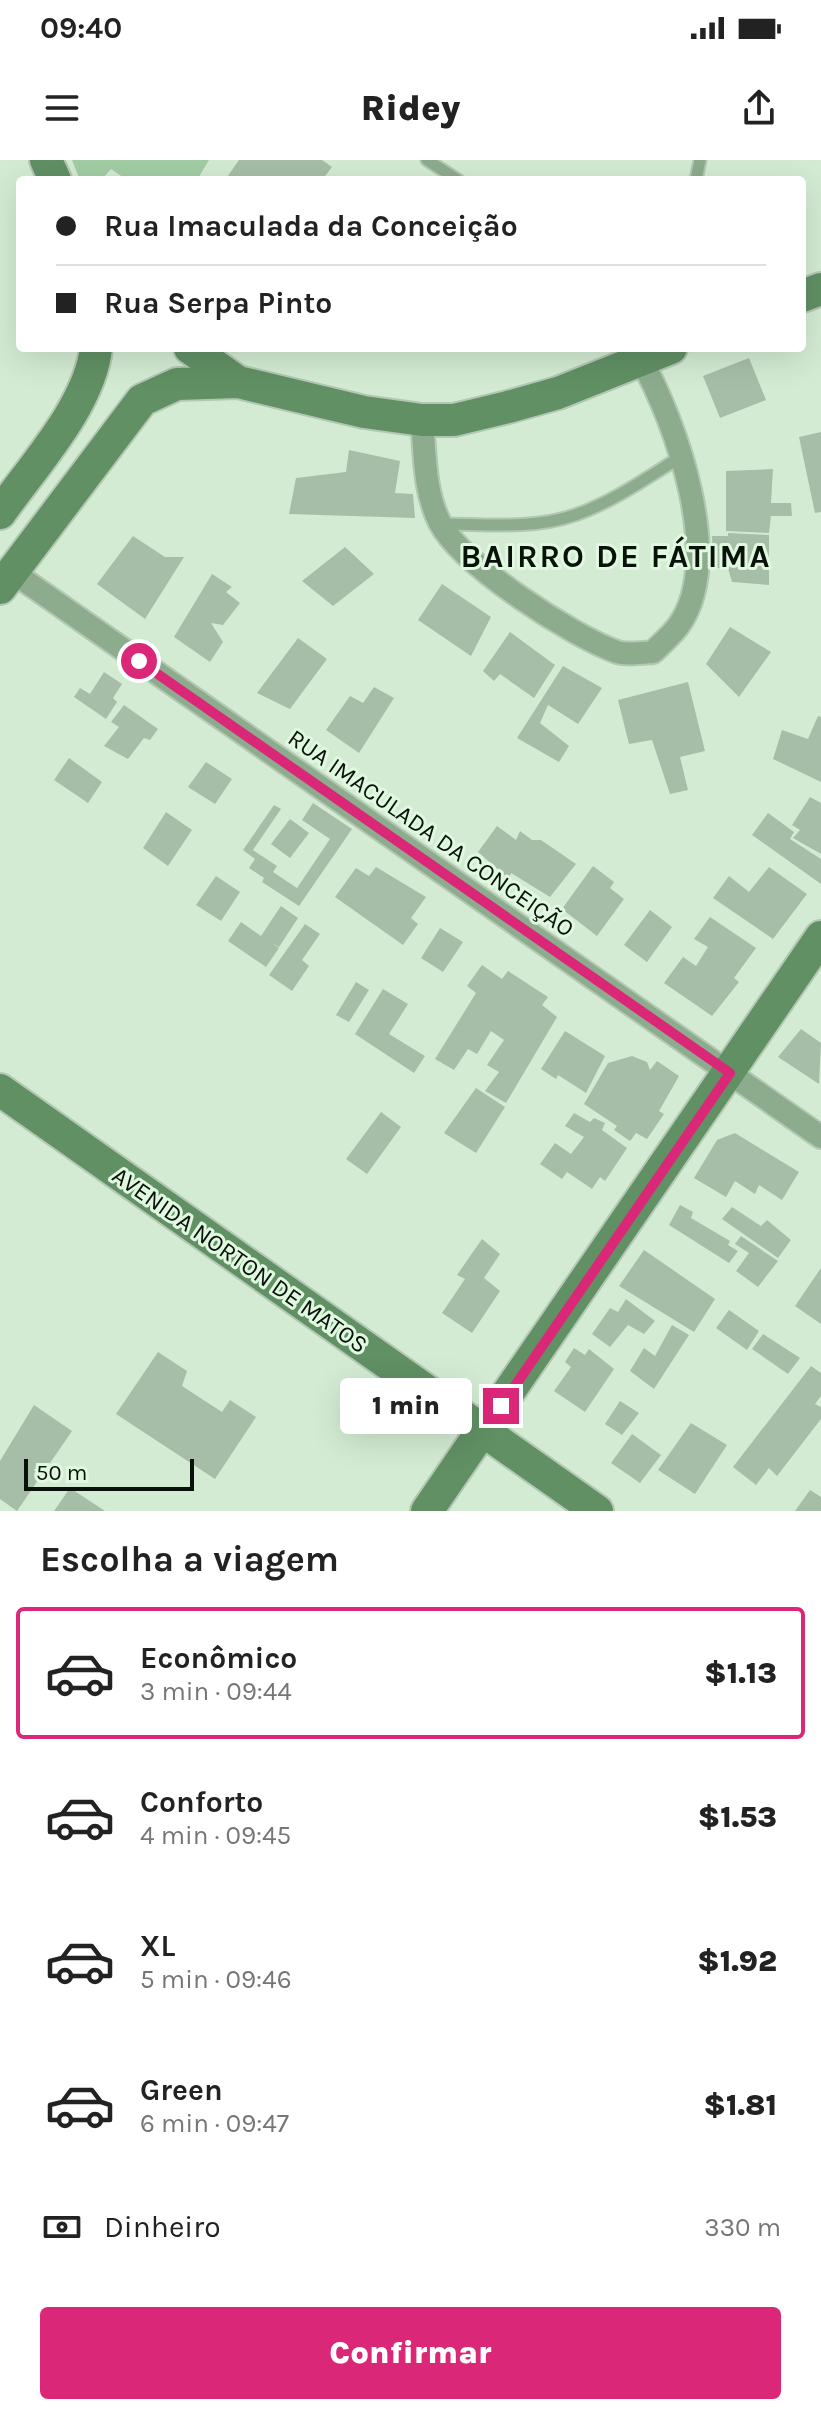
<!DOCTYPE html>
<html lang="pt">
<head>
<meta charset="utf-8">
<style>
	body { margin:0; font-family:Karla,sans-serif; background:#f6f6f6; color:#222; height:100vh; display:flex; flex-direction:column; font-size:30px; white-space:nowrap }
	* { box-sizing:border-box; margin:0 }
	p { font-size:26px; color:#767676 }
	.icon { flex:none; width:44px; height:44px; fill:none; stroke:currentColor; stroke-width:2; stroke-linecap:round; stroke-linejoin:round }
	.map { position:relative; height:1351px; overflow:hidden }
	.panel { display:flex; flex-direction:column; background:#fff; flex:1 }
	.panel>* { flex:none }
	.banner { position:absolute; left:16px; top:16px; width:790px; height:176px; border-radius:8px; box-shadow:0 8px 32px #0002; display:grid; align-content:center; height:176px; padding:0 40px; background:#fff }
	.scale { position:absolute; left:24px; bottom:20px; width:170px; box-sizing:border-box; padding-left:8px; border:4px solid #09120a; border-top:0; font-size:22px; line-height:28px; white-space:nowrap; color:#09120a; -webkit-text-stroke:6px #e0f8e0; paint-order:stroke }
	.end { position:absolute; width:36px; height:36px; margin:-18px; border:10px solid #db2777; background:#fff; box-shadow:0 0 0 4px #fff }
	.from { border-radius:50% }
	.bubble { position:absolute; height:56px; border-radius:8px; background:#fff; box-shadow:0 8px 32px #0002; font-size:26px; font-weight:800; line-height:56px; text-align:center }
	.banner b { display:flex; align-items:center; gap:28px; height:76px; font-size:30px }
	.banner b+b { border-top:2px solid #e0e0e0 }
	.banner i { width:20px; height:20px; background:#222 }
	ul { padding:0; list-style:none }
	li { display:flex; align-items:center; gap:24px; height:132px; margin:0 16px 12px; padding:0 24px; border:4px solid transparent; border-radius:8px }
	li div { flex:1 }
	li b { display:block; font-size:30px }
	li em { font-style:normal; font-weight:800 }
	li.current { border-color:#db2777 }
	li>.icon { width:72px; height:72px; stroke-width:1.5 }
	h2 { padding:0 40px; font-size:36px; line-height:96px }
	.pay { display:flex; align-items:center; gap:20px; height:88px; padding:0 40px; font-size:30px }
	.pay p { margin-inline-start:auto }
	.primary-button { display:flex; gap:16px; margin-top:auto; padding:16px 40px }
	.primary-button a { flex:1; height:92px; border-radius:8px; background:#db2777; color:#fff; font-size:32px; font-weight:800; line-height:92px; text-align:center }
	.status { display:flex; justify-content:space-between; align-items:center; height:56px; padding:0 40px; background:#fff; direction:ltr }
	.status svg { height:22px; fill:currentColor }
	header { display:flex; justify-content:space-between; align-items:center; height:104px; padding:0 40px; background:#fff; font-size:36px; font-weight:800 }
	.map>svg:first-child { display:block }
	.green { fill:#a2cda3 }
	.building { fill:#a6bea7 }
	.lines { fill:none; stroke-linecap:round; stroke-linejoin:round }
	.lane-casing { stroke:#b3c8b3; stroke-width:15 }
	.street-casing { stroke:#b3c8b3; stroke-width:26 }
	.secondary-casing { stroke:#b3c8b3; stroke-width:36 }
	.lane { stroke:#8dac8e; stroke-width:11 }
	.street { stroke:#8dac8e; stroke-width:22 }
	.secondary { stroke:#619064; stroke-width:32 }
	.route { stroke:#db2777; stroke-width:10 }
	.labels { text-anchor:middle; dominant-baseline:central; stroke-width:6; stroke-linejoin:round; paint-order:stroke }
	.street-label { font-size:24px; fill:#09120a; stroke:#e0f8e0 }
	.district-label { font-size:32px; font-weight:bold; letter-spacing:2px; fill:#09120a; stroke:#e0f8e0 }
</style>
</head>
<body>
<div class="status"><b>09:40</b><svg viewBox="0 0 49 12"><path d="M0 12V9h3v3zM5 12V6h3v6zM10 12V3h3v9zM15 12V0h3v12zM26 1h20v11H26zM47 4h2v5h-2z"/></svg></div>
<header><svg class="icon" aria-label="menu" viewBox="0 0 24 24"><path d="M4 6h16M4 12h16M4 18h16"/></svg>Ridey<svg class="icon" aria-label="share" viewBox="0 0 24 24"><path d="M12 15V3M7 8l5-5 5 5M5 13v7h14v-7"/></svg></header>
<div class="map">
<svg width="821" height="1351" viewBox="0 0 821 1351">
	<rect width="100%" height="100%" fill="#d3ebd3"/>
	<path class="green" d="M72,0h137l-12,20h-70l-16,-11 -10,11h-21z"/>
	<path class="building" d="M239,0h83l10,7 -10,13h-97z
		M749,198l17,42 -46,18 -17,-42z
		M821,272v80l-6,1 -16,-76z
		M349,290l51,11 -5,32 18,1 2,24 -126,-4 7,-36 50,-6z
		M773,309l-2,34h20l1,13h-21l-2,17 -43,-2v-60z
		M728,373l41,2v50l-37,-3 -4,-14h-15l-1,-32h16z
		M133,376l32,21h19l-39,62 -48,-35z
		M345,387l29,27 -41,32 -31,-25z
		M212,414l20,13 -6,5 14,11 -17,22 -12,-2 12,19 -13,20 -36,-25z
		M442,424l49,33 -20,39 -53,-36z
		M730,467l41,25 -32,45 -33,-33z
		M510,472l45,33 -21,33 -34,-24 -6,7 -11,-10z
		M298,478l29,21 -37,50 -33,-16z
		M563,506l39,22 -24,36 -30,-19 -8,18 29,23 -10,16 -42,-24z
		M104,512l18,12 -9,14 4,4 -11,17 -32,-22 6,-9 10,6z
		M688,522l17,69 -25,6 8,33 -18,4 -18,-54 -23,4 -11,-44z
		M374,527l20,11 -35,55 -33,-23 24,-34 13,7z
		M124,545l34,24 -8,11 -6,-2 -16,21 -24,-13 15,-19 -8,-5z
		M818,556l3,1v65l-48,-23 9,-29 26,9z
		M69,598l33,24 -14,21 -34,-23z
		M206,602l26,17 -17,25 -27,-17z
		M810,637l11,6v51l-28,-16 7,-8 -8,-5z
		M313,643l39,26 -53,77 -37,-24 2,-4 -15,-10 6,-9 -12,-9 31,-45 7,4 -28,41 24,16 -4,6 24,16 33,-49 -28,-19z
		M166,652l26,18 -24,36 -25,-18z
		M768,653l26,19 -4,7 31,20v25l-69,-49z
		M290,659l19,14 -19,25 -19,-14z
		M497,666l19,14 4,-9 12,9h9l35,24 -26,33 -39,-24 -2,6 -31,-27z
		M593,706l21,16 -4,6 14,11 -27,37 -35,-27z
		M376,707l50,30 -15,21 7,6 -15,21 -68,-48 21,-29 13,8z
		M769,707l38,27 -34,45 -60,-41 16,-22 20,16z
		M216,716l24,16 -19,29 -25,-16z
		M281,746l17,12 -19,29 -7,-4 7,5 -13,19 -38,-26 13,-19 20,14z
		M650,750l22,17 -25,35 -23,-17z
		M710,757l46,31 -22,30 5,4 -27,34 -48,-33 19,-26 13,9 12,-19 -14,-8z
		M305,764l15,10 -18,26 7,6 -17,25 -23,-16z
		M440,768l23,14 -20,30 -22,-14z
		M482,805l20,14 6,-8 40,26 -6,8 15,12 -51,86 -21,-12 14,-19 -12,-7 17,-25 -13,-9 -14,23 -9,-5 -14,21 -19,-11 41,-66 -9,-7z
		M356,822l13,8 -20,32 -13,-7z
		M383,829l25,15 -19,30 36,22 -11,17 -59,-39z
		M801,869l20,14 -2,41 -41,-27z
		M565,871l40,25 -19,37 -28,-18 -2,4 -15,-10z
		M632,896l15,6 3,8 7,-9 22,15 -20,35 5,3 -17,25 -11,-6 -6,8 -16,-11 3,-4 -33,-22 24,-41z
		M476,928l29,19 -29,46 -32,-20z
		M381,952l20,15 -34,47 -21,-15z
		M574,953l16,9 4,-4 11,5 -3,7 25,18 -22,33 -5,-4 -8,12 -25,-17 -5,7 -22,-15 15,-21 16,11 13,-17 -19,-11z
		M735,973l64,39 -17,28 -23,-15 -4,9 -20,-13 -9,16 -32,-19 23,-38z
		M680,1045l13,7 -2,6 39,23 -2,4 10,6 -9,12 -60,-38z
		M732,1047l29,19 6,-6 24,20 -13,18 -56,-39z
		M741,1076l37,25 -20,26 -22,-16 13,-18 -14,-9z
		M482,1079l18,15 -16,24 16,13 -28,42 -30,-20 23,-34 -8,-4z
		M644,1090l71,49 -21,33 -75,-46z
		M821,1108v56l-26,-18z
		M626,1139l29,22 -11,13 -16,-9 -18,22 -18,-13 18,-26 8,4z
		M729,1150l30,21 -12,19 -31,-22z
		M672,1165l17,10 -35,54 -24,-18 14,-23 11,8z
		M763,1174l37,24 -12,16 -36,-25z
		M574,1188l11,7 4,-6 25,20 -29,43 -31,-21 17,-24 -6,-5z
		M158,1192l29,19 -5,15 40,26 8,-12 26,17 -41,62 -99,-65z
		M811,1206l10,7v23l-6,8 6,3v12l-44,57 -8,-8 -13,17 -23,-18z
		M620,1241l19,12 -17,22 -17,-11z
		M34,1245l38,26 -55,80 -17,-12v-38z
		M691,1263l36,22 -32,49 -37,-24z
		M632,1274l29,21 -21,28 -29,-20z
		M70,1328l35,23h-51z
		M810,1330l11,7v14h-26z"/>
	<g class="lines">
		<defs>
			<path id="lane" d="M427,0l31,20
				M696,20l4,-20
				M440,364c44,0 92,6 135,-9 38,-13 73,-38 107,-59"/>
			<path id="street" d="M422,260c3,34 2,72 18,103 22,42 132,113 177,129 10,3 25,1 36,0 8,-8 19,-17 26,-27 46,-65 -3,-203 -38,-265
				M11,411l810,566"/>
			<path id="secondary" d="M46,0l9,20
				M802,136l19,-7
				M190,188l48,34 126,30 58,8h32l54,-13 50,-14 113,-45
				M0,353c33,-47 90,-108 96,-165
				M0,428l142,-188 35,-16 61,-2
				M0,930l597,421
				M427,1351l394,-574"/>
		</defs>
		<use href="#lane" class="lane-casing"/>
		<use href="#street" class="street-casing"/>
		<use href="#secondary" class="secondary-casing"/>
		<use href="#lane" class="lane"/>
		<use href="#street" class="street"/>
		<use href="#secondary" class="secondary"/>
	</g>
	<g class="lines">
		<path class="route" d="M139,501l591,412 -229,333"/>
	</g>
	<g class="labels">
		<g class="street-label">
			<text transform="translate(431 673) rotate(35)">RUA IMACULADA DA CONCEIÇÃO</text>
			<text transform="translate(240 1100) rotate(35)">AVENIDA NORTON DE MATOS</text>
		</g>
		<g class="district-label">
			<text x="616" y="396">BAIRRO DE FÁTIMA</text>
		</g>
	</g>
</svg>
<div class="scale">50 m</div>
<i class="end from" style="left:139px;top:501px"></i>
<i class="end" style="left:501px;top:1246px"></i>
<div class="bubble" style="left:340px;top:1218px;width:132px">1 min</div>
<div class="banner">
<b><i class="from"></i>Rua Imaculada da Conceição</b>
<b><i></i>Rua Serpa Pinto</b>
</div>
</div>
<section class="panel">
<h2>Escolha a viagem</h2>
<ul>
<li class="current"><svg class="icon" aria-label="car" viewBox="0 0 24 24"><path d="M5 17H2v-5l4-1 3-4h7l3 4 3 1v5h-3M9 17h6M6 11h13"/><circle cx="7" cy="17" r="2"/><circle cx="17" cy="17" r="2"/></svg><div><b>Econômico</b><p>3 min · 09:44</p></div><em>$1.13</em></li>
<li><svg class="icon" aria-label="car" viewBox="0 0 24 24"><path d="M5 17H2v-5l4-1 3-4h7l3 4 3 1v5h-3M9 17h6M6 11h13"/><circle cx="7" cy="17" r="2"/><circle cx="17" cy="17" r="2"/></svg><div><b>Conforto</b><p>4 min · 09:45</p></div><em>$1.53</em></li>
<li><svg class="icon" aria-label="car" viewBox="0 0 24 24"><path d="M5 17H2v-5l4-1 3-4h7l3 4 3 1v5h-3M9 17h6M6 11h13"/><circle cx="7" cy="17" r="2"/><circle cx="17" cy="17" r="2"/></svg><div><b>XL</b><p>5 min · 09:46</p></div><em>$1.92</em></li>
<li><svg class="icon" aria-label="car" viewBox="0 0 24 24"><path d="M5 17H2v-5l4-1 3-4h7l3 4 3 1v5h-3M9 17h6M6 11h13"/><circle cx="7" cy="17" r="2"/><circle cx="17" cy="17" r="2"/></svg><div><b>Green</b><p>6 min · 09:47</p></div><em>$1.81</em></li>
</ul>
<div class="pay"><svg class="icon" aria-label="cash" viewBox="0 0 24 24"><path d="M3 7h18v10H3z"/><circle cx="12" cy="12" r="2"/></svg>Dinheiro<p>330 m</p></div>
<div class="primary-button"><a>Confirmar</a></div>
</section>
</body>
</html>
